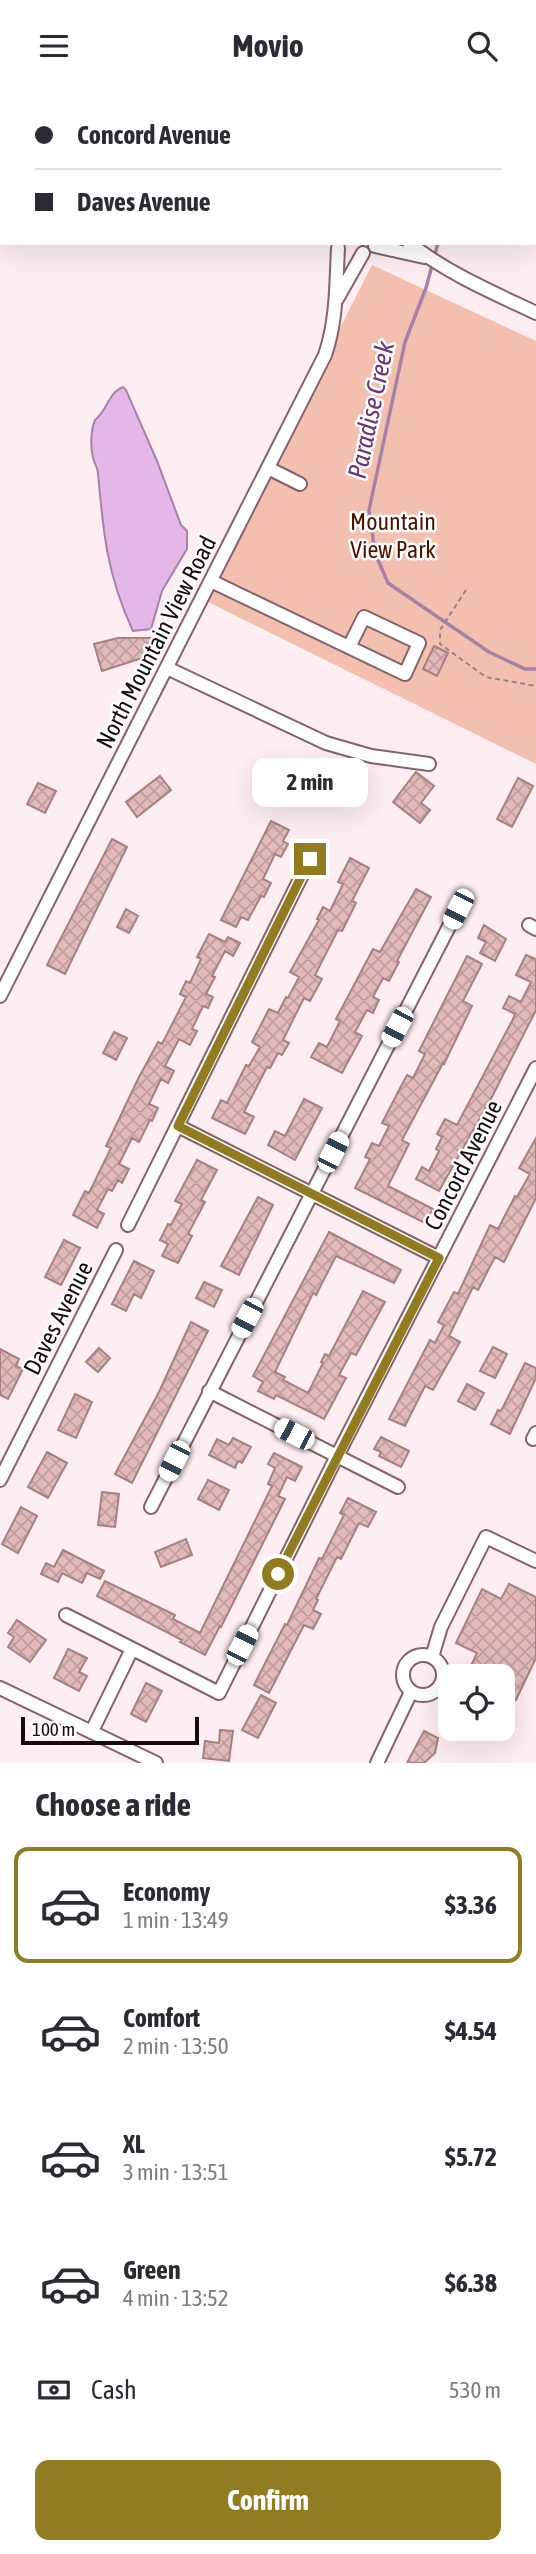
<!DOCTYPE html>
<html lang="en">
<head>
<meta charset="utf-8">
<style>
	body { margin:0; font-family:"Asap Condensed",sans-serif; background:#f2f2f3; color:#2b2b33; height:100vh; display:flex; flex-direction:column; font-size:26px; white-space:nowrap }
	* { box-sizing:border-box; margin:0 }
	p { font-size:23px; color:#7c7c81 }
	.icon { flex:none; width:38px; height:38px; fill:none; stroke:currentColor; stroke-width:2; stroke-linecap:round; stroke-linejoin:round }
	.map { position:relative; height:1672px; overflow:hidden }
	.side { display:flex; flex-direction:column; background:#fff; flex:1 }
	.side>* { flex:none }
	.guide { position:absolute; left:0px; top:0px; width:537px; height:154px; box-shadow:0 7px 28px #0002; display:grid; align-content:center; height:154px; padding:0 35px; background:#fff }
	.tools { position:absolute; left:438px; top:1573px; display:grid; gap:14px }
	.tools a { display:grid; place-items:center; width:77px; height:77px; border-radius:14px; background:#fff; box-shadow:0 7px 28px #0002; font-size:35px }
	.scale { position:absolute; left:21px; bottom:18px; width:178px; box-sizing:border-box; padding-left:7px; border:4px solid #170a0e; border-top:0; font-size:19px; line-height:24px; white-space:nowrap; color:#170a0e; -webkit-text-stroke:5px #fff; paint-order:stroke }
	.end { position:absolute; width:32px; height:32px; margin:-16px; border:9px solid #917c22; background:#fff; box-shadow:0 0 0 4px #fff }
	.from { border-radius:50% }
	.bubble { position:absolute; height:49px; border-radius:14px; background:#fff; box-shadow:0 7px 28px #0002; font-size:23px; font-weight:700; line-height:49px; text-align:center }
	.car { position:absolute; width:21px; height:42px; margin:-21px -10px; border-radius:9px; box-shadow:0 0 5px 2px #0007; background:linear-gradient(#fff 24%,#345 0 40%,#fff 0 76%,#345 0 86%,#fff 0) }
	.guide b { display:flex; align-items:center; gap:24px; height:66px; font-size:26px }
	.guide b+b { border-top:2px solid #e1e1e2 }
	.guide i { width:18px; height:18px; background:#2b2b33 }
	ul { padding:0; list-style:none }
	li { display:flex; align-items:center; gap:21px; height:116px; margin:0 14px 10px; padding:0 21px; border:4px solid transparent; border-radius:14px }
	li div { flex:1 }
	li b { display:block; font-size:26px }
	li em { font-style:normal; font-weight:700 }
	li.on { border-color:#917c22 }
	li>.icon { width:63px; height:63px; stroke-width:1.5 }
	h2 { padding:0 35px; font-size:32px; line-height:84px }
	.pay { display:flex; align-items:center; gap:18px; height:77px; padding:0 35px; font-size:26px }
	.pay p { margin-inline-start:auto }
	.button { display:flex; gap:14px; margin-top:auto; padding:14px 35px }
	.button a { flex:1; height:80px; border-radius:14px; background:#917c22; color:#fff; font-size:28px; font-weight:700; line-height:80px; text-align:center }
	header { display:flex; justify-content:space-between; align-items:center; height:91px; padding:0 35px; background:#fff; font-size:32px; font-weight:700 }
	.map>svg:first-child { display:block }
	.green { fill:#f3c0af }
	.water { fill:#e5b6e8; stroke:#a782a7; stroke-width:2 }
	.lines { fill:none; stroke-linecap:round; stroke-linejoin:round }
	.stream { stroke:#a782a7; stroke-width:3.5 }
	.building { fill:url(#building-cross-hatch); stroke:#a68180; stroke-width:2 }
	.minor-casing { stroke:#85636c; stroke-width:16 }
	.path { stroke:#948589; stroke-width:2; stroke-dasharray:5 3.5; stroke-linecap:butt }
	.minor { stroke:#fff; stroke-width:12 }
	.route { stroke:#917c22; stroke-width:9 }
	.labels { text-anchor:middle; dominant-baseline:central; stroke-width:5; stroke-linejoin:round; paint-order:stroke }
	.park-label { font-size:24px; fill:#4d1300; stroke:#fff }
	.street-label { font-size:24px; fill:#170a0e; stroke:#fff }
	.water-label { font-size:26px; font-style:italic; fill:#6c3471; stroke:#fff }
</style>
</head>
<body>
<header><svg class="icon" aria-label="menu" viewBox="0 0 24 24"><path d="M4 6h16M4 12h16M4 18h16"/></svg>Movio<svg class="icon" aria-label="search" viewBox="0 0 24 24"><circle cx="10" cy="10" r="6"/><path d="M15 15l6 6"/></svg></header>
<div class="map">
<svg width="536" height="1672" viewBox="0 0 536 1672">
	<defs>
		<pattern id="building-cross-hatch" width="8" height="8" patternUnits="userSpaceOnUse" patternTransform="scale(1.75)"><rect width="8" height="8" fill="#e1b9b8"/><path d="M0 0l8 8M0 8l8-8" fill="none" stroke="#c09e9d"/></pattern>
	</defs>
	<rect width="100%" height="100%" fill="#feeef1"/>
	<path class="green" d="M372,174l164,76v423l-334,-165z"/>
	<path class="water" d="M123,296l3,3 31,71 24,64 6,6v18l-25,42 -11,38 -18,2c-26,-55 -30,-100 -35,-158 -1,-7 -4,-10 -5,-16 -3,-10 -2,-28 2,-37 12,-9 14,-28 28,-33z"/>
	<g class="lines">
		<path class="stream" d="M478,2v-2
			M438,152l-12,45 -21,54 -36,168 6,43 13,30 101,69 36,17h11"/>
	</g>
	<path class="building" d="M118,547h34v14l-4,1v6h-9l-37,12 -8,-27z
		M434,555l14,7 -11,23 -14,-7z
		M416,681l18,14 -13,17 9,7 -10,13 -27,-21z
		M160,685l11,14 -34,27 -11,-15z
		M518,687l15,8 -21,41 -15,-8z
		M38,692l18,8 -11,22 -18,-9z
		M271,730l18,9 -6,11 5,3 -7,13 -6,-3 -12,25 8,4 -7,14 -3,-1 -13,24 -7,-3 -5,10 -15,-7z
		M112,748l15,8 -62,127 -18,-9z
		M350,767l19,10 -17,33 4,2 -14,28 -4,-1 -23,45 7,4 -12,22 -6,-3 -21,42 6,3 -7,12 -4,-2 -8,15 -3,-1 -23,45 10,5 -9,17 -33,-16 9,-18 6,3 19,-38 3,1 11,-19 -8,-5 17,-33 9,4 8,-16 2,1 11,-21 -9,-5 29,-52 -2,-1 6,-12 7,4 13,-27 -5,-2z
		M416,798l15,8 -34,64 2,1 -10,19 -6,-3 -10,19 6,3 -6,13 -6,-3 -12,22 7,4 -20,37 -31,-16 8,-14 8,4 13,-26 -4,-2 37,-70 7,3z
		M126,818l12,7 -9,17 -12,-6z
		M484,834l22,14 -11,22 -15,-8 6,-11 -8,-4z
		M209,843l16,8 3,-5 12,6 -7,13 -8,-5 -13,25 3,1 -9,17 7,3 -5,11 -5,-2 -11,23 5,2 -7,14 -11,-6 -14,27 9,5 -6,12 -7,-4 -12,25 9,4 -6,13 -2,-1 -11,22 -7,-4 -13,26 10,5 -7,14 -4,-3 -6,11 -4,-2 -11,21 7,4 -7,14 -24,-13 12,-24 4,2 22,-45 -5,-2 32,-67 20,-37 4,2 24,-47 -6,-3 6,-13 4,2 11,-24 -4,-2z
		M526,864l10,4v51l-43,85 -54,96 -23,-12 6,-12 7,4 10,-20 -3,-2 6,-12 -5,-3 8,-15 12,6 56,-106 2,-5 -12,-6 6,-12 12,6 10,-20 -15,-7z
		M467,865l15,8 -19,37 9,5 -28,58 -1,-1 -41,77 7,4 -21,42 45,23 -8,14 -70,-35 15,-29 -5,-2 7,-14 7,3 10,-20 -7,-3 15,-29 10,-19 6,3 12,-24 -6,-3z
		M114,941l13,6 -11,22 -13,-7z
		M304,1008l18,9 -27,52 -27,-15 7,-14 10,5z
		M536,1047v60l-32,64 -9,-5 -17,33 -5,-3 -24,49 11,6 -27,48 -8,-4 -20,40 -16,-7 41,-79 5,3 9,-18 -6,-3 16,-30 4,2 32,-69 8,4 17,-33 2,1 13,-23 -11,-6z
		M197,1069l20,10 -16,30 4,2 -17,32 4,2 -14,27 -16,-7 6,-12 -8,-4 8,-16 3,1 11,-21 -7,-3z
		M258,1106l15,8 -34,70 -18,-9z
		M329,1141l72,38 -7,13 -58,-27 -20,39 -3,-2 -38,79 10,5 -2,3 25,13 15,-30 -2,-1 4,-8 4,2 34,-65 22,11 -29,53 -5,-2 -12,22 7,3 -22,41 -48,-24 -2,4 -16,-8 5,-9 -10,-6z
		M64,1149l16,8 -19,37 -16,-8z
		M134,1170l20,10 -13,27 -7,-4 -8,17 -14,-7z
		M204,1191l18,8 -8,17 -18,-9z
		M191,1231l17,9 -76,152 -17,-9 44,-82z
		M493,1256l14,7 -12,24 -15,-7z
		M99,1257l11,10 -12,14 -12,-10z
		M0,1258l19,10 -3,7 7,3 -15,30 -8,-4z
		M525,1272l11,5v10l-26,56 -19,-10 7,-14 3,1z
		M467,1293l17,9 -9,17 -17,-9z
		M75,1303l17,8 -16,36 -18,-8z
		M381,1346l28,14 -8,16 -22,-11 2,-4 -7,-3z
		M233,1347l18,9 -9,16 -4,-2 -3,7 -26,-13 8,-16 12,6z
		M47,1361l20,11 -19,35 -20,-11z
		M274,1362l28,14 -7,14 -8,-4 -9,19 7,3 -64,128 -1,-1 -15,29 -25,-13 2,-2 -85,-44 8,-15 70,34 -2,4 27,14 72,-147 -4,-2 7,-16 -7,-4z
		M208,1389l21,10 -10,20 -21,-11z
		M102,1401l17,2 -4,33 -17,-2z
		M348,1407l28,14 -8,15 -9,-4 -18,36 -4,-2 -21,42 2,1 -5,10 8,4 -8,15 -9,-4 -35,68 -15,-8 31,-61 2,1 32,-67 3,1 22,-44 -4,-2z
		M21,1416l16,9 -19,37 -16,-9z
		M186,1448l6,16 -31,12 -6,-15z
		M63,1459l41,21 -4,8 -13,-6 -5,10 -20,-10 -4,9 -17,-8 5,-11 8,4z
		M509,1493l27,13v61l-20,42 -14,-6v-17h-36l11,-24 -21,-10 26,-54 19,10z
		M17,1529l29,20 -16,22 -22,-15 6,-10 -6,-4z
		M68,1558l19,9 -8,14 8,4 -8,15 -25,-13z
		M146,1592l16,8 -16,31 -15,-8z
		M261,1604l15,8 -18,35 -16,-8z
		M220,1639l13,1 -4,30 -26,-3 2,-17 14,2z
		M424,1640l14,7 -3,15 -11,10h-17z"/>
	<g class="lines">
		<defs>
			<path id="minor" d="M40,0l3,2
				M409,152c38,30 83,49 127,70
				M375,155l49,11
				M337,208l26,-46
				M268,377l32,16
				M211,490l194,93 14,-31 -55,-26 -15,30
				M167,577l159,75 45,13 58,8
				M529,834l7,4
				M0,905l325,-641c12,-35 11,-70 13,-107
				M178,1035l261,132
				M128,1134l182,-366
				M209,1300l189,96
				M533,1348l3,-6
				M0,1389l116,-230
				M151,1416l307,-598
				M66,1524l153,78 118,-237 199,-388
				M403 1584a20 20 0 1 1 40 0a20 20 0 1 1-40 0Z
				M432,1566l9,-30 45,-90 50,24
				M0,1597l156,75
				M92,1640l40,-82
				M377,1672l34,-71"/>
		</defs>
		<use href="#minor" class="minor-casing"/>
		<path class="path" d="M466,499l-26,40v14l46,33 50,9"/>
		<use href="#minor" class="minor"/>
	</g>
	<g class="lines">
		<path class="route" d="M278,1483l161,-316 -261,-132 132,-267"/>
	</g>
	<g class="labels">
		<g class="park-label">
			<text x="393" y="430">Mountain<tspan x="393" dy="28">View Park</tspan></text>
		</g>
		<g class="street-label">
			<text transform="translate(156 551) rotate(-63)">North Mountain View Road</text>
			<text transform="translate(463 1074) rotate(-63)">Concord Avenue</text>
			<text transform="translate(58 1227) rotate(-63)">Daves Avenue</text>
		</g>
		<g class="water-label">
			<text transform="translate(371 319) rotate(-78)">Paradise Creek</text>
		</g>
	</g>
</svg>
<div class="tools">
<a><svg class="icon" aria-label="locate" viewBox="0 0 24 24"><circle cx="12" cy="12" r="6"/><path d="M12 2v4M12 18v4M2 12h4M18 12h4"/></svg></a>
</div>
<div class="scale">100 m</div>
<i class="end from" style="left:278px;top:1483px"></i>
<i class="end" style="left:310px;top:768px"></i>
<div class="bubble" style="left:252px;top:667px;width:116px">2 min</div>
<i class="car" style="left:458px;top:818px;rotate:207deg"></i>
<i class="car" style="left:397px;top:936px;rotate:208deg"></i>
<i class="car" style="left:333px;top:1061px;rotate:27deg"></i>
<i class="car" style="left:247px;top:1227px;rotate:208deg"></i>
<i class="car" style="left:294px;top:1343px;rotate:297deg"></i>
<i class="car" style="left:174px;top:1370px;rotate:207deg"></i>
<i class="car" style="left:242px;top:1554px;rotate:27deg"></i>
<div class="guide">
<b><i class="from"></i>Concord Avenue</b>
<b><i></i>Daves Avenue</b>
</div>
</div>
<section class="side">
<h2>Choose a ride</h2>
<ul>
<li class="on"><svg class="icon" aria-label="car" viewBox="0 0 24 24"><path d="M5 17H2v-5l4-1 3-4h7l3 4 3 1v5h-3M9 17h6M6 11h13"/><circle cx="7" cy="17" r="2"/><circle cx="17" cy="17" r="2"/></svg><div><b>Economy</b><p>1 min · 13:49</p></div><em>$3.36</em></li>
<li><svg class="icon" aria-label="car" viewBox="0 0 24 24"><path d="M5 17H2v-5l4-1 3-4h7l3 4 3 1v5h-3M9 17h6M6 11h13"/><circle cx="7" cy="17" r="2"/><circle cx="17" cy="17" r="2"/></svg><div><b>Comfort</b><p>2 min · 13:50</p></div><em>$4.54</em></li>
<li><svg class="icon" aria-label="car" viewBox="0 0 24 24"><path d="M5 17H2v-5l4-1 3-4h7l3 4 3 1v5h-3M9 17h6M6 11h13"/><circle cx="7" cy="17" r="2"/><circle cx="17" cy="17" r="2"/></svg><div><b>XL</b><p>3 min · 13:51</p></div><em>$5.72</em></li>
<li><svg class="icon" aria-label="car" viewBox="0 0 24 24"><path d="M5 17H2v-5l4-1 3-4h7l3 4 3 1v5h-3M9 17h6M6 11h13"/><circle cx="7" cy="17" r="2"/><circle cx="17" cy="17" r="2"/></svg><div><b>Green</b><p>4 min · 13:52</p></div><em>$6.38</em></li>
</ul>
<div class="pay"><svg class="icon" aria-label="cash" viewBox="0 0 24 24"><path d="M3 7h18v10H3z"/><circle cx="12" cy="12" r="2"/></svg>Cash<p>530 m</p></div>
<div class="button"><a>Confirm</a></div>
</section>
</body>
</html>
